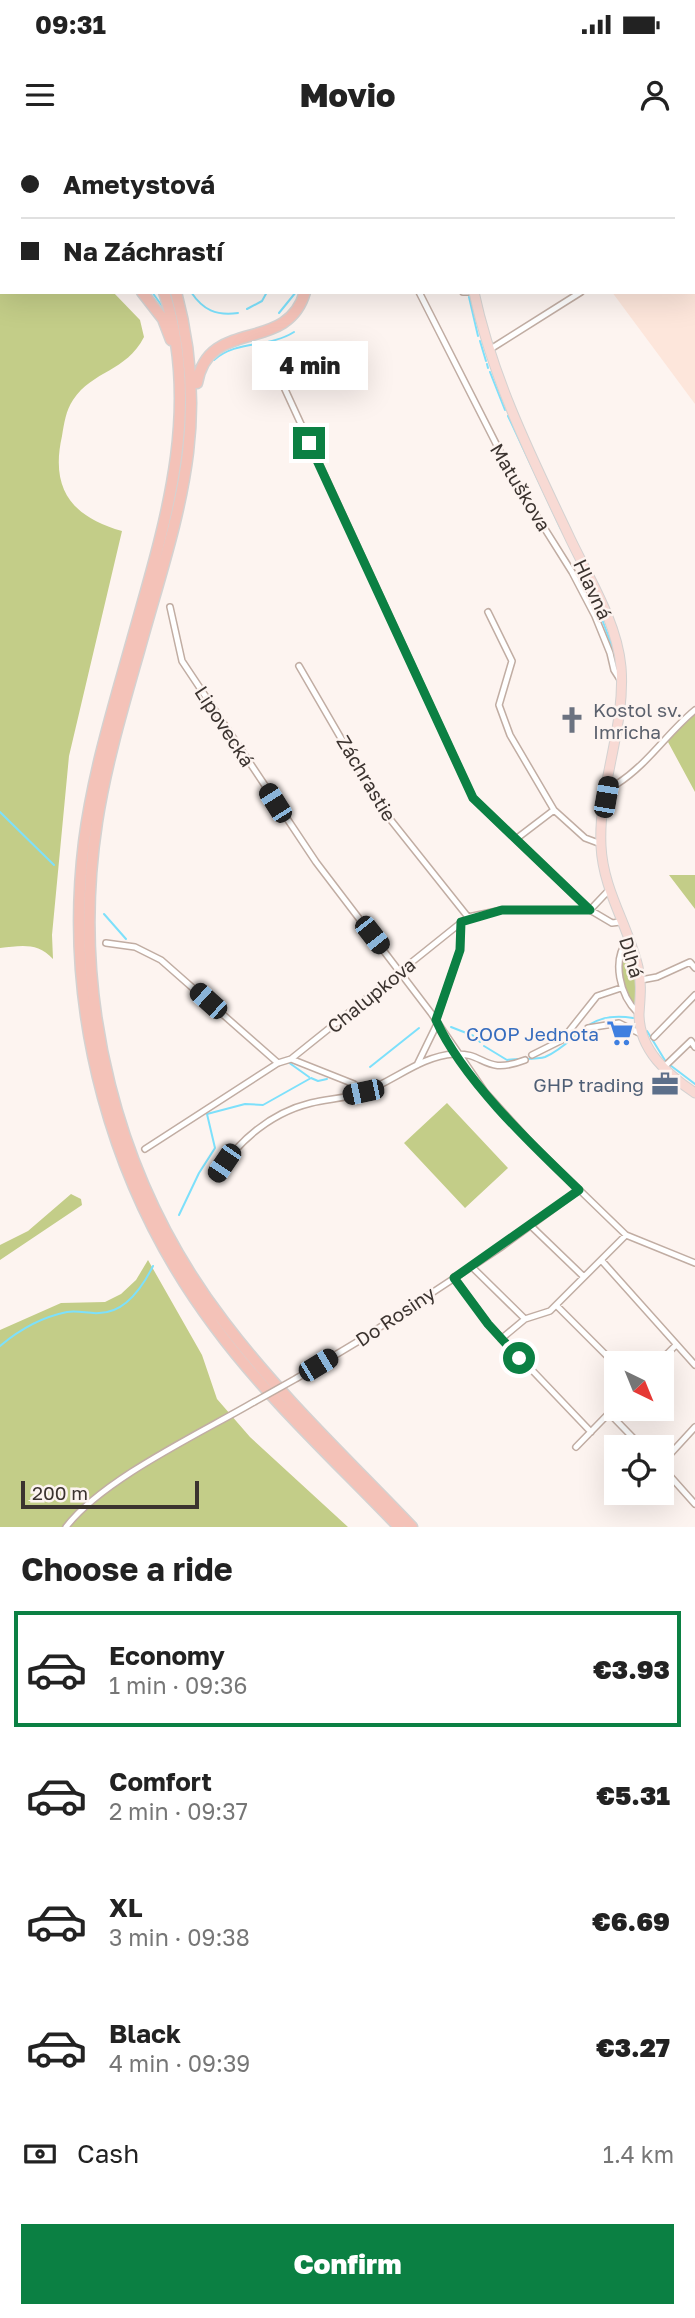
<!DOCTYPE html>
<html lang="en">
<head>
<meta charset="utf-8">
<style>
	body { margin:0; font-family:"Golos Text",sans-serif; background:#f2f2f2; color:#222; height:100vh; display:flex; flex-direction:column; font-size:26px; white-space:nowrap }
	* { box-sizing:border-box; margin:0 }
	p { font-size:23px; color:#767676 }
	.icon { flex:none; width:38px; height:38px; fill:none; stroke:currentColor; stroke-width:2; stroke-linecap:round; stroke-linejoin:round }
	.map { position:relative; height:1387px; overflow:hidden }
	.drawer { display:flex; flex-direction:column; background:#fff; flex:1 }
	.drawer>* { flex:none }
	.hud { position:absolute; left:0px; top:0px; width:696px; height:154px; box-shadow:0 7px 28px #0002; display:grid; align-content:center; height:154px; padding:0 21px; background:#fff }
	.needle { width:46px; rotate:137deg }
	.buttons { position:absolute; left:604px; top:1211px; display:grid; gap:14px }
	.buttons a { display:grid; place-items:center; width:70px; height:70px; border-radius:0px; background:#fff; box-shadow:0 7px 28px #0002; font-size:35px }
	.scale { position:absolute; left:21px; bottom:18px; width:178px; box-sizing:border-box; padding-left:7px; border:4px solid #3b332f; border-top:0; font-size:19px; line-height:24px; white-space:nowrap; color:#3b332f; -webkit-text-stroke:5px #fdf4f0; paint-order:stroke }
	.end { position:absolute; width:32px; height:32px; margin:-16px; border:9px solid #0b8043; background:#fff; box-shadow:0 0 0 4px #fff }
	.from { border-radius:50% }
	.bubble { position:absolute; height:49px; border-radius:0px; background:#fff; box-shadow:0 7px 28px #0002; font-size:23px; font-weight:800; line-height:49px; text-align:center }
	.car { position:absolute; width:21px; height:42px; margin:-21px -10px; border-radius:9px; box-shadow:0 0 5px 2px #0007; background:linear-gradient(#222 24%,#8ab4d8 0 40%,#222 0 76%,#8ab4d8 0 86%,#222 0) }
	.hud b { display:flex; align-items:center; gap:24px; height:66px; font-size:26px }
	.hud b+b { border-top:2px solid #e0e0e0 }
	.hud i { width:18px; height:18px; background:#222 }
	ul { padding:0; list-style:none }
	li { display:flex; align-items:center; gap:21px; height:116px; margin:0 14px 10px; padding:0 7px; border:4px solid transparent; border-radius:0px }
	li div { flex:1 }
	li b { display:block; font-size:26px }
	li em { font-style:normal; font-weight:800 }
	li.on { border-color:#0b8043 }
	li>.icon { width:63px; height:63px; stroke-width:1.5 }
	h2 { padding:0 21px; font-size:32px; line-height:84px }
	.pay { display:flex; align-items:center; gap:18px; height:77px; padding:0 21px; font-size:26px }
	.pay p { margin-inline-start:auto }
	.action { display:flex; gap:14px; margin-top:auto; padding:14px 21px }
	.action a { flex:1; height:80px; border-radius:0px; background:#0b8043; color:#fff; font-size:28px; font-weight:800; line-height:80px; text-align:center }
	.status { display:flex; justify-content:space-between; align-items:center; height:49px; padding:0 35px; background:#fff; direction:ltr }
	.status svg { height:19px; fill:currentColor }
	header { display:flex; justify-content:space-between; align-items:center; height:91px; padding:0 21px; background:#fff; font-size:32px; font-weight:800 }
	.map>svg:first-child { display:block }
	.built { fill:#fde6db }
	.green { fill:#c3cd88 }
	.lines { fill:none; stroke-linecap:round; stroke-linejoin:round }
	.stream { stroke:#7de0fb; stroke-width:2 }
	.street-casing { stroke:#c1ada3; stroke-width:8 }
	.primary-casing { stroke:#d4d2d1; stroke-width:11 }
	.highway-casing { stroke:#d4d2d1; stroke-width:13 }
	.street { stroke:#fff; stroke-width:5 }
	.primary { stroke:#f8dad4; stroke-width:9 }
	.highway { stroke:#f4c2b8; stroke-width:10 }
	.street-bridge-casing { stroke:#c1ada3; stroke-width:8; stroke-linecap:butt }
	.street-bridge { stroke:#fff; stroke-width:5 }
	.route { stroke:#0b8043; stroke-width:9 }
	.labels { text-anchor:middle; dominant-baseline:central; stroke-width:5; stroke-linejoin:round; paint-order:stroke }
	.street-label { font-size:19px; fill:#3b332f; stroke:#fdf4f0 }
	.worship-label { font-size:19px; fill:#5b616d; stroke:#fdf4f0; text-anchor:start }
	.shop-label { font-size:19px; fill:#366cbe; stroke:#fdf4f0; text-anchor:end }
	.service-label { font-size:19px; fill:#4e5e75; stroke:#fdf4f0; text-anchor:end }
</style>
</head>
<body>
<div class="status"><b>09:31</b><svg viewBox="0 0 49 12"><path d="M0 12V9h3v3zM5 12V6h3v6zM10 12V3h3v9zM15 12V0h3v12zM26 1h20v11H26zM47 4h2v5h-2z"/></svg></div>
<header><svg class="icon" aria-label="menu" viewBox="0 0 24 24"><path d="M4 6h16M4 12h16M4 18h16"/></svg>Movio<svg class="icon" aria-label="person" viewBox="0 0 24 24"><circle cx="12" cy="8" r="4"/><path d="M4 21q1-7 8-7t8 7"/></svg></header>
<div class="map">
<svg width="695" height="1387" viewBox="0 0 695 1387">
	<rect width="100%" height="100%" fill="#fdf4f0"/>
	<path class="built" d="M695,71v193l-83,-112h83z"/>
	<path class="green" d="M0,110l2,42h111l27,28 4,17c-18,35 -51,33 -71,63 -7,10 -9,24 -11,36 -12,53 10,81 60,95l-53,225 -17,179 1,24c-16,-17 -32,-13 -53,-11z
		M695,573v79l-27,-50 5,-10z
		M669,735h26v34z
		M626,808l9,32v27c-12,-17 -19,-38 -9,-59z
		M447,963l61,65 -43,40 -61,-65z
		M71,1054l10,5 1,6 -82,55v-15l28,-14z
		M148,1120l54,95 15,44 33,38 98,90h-348v-197l61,-27 44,-1 16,-8 15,-14z"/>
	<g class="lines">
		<path class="stream" d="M36,0l1,2
			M0,19l2,1
			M0,84h2
			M152,152l10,14
			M191,152c12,18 25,24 47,21
			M469,157l9,39
			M247,169l15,-8 5,-9
			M279,173l17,-21
			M480,201l6,20
			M214,220c22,-20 55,-12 80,-28
			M487,224l1,4
			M490,232l15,38
			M508,276l53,113
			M590,447l25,67
			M0,672l54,53
			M104,774l22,25
			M451,887l23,9 6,6
			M647,891l19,31 29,22
			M484,906l23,14c11,-2 30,0 38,-3 34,-15 39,-47 88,-39
			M288,922l21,15
			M370,927l49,-39
			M179,1075l20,-42 16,-25 -8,-34 38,-10 18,1 48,-27 7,3 9,-2
			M0,1206c19,-16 42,-29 67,-34 11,-2 22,2 32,1 26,0 44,-27 54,-47"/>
		<defs>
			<path id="street" d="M401,0l3,2
				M682,0v2
				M419,152l97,191 56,89 23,44 15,37 4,17 7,11
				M463,152h5
				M489,210l92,-58
				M283,245l190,413 117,112 22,13 8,-1
				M170,467l12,54 134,201 115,151 54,79 46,51 95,92 69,28
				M488,472l24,49 -13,44 11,30 44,75 31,28 16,6
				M299,526l83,143 86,108
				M608,643l9,1c32,-21 50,-51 78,-74
				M516,699l38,-29
				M590,770l19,-20
				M628,800c-17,20 -8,56 10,73
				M106,803l29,4 26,13 117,103
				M641,840l16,-3 33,-15 5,6
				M436,880l24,-70 1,-28
				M588,888l31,-5 22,11
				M654,897l41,-42
				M532,915l30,-15 35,-44 24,-8
				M291,919l63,25 9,8
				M417,925l20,-41
				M663,928l28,-27 4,6
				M145,1009l133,-86 13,-4 177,-142 34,-7h88
				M215,1036c23,-34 55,-63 96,-73 17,-4 37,-5 53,-11 30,-11 57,-36 90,-38 32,-2 29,22 71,6
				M531,1086l53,51
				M602,1121l93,104
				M471,1126l54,53
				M454,1137l34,47 103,108
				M556,1165l60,60
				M501,1199l24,-20 25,-8 76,-76
				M658,1223l18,-18
				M297,1238l65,-39 138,-91 79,-58
				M609,1273l33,34
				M576,1307l40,-41
				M662,1323l33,-36
				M662,1327l33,37
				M66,1387c37,-48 133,-93 188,-125"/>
			<path id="primary" d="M445,0v2
				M474,152c18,85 57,164 94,242 19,41 49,87 53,133 5,60 -23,119 -20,179 2,44 27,79 37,121 4,16 2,31 1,47 0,36 29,61 56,79"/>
			<path id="highway" d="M75,0l1,2
				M100,0l1,2
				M187,2l1,-2
				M0,48h2
				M0,62h2
				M0,76h2
				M0,95h2
				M142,152l21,27 8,21
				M164,152c38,117 1,232 -31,345 -19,68 -40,135 -49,205 -21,171 28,348 131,485 54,73 122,135 184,200
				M176,152c37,137 -1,229 -37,359 -16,56 -33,113 -42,171 -27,176 19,359 127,500 56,74 124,138 188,205
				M197,243c12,-67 90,-28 108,-91"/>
		</defs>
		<use href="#street" class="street-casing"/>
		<use href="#primary" class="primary-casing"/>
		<use href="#highway" class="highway-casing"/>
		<use href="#street" class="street"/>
		<use href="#primary" class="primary"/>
		<use href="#highway" class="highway"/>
		<defs>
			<path id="street-bridge" d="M254,1262l43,-24"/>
		</defs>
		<use href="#street-bridge" class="street-bridge-casing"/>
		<use href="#street-bridge" class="street-bridge"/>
	</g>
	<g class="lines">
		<path class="route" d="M309,303l164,355 117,112h-88l-41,12 -1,28 -24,70c26,59 97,126 143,170l-125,88 34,46 31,34"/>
	</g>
	<defs>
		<symbol id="church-bare" viewBox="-9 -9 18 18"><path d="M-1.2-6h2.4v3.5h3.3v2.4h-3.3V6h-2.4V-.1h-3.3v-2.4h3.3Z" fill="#6b7280" stroke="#fdf4f0" stroke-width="2.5" paint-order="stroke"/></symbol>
		<symbol id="supermarket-bare" viewBox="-9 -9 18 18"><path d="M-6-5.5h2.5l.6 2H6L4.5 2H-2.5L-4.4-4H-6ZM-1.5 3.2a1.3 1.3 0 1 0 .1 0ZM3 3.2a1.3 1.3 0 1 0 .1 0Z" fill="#3f7fe0" stroke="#fdf4f0" stroke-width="2.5" paint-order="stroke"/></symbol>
		<symbol id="office-bare" viewBox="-9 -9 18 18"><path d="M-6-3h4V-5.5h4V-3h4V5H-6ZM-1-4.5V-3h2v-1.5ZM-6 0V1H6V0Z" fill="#5c6f8a" stroke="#fdf4f0" stroke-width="2.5" paint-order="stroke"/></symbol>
	</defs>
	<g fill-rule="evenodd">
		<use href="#church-bare" x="553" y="561" width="38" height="38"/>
		<use href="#supermarket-bare" x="601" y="874" width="38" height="38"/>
		<use href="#office-bare" x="646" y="925" width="38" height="38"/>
	</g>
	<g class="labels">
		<g class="street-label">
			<text transform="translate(521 347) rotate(59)">Matuškova</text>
			<text transform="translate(593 449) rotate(65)">Hlavná</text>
			<text transform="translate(225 586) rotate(57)">Lipovecká</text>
			<text transform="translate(367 638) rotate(59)">Záchrastie</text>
			<text transform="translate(632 817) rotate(73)">Dlhá</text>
			<text transform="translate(371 855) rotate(-39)">Chalupkova</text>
			<text transform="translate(395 1176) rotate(-34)">Do Rosiny</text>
		</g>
		<g class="worship-label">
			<text x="593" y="569">Kostol sv.<tspan x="593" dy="22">Imricha</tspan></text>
		</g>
		<g class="shop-label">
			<text x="599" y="893">COOP Jednota</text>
		</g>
		<g class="service-label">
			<text x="644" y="944">GHP trading</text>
		</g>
	</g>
</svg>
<div class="buttons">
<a><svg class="needle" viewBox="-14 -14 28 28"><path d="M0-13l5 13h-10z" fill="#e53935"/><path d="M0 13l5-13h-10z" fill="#767676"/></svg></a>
<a><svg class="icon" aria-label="locate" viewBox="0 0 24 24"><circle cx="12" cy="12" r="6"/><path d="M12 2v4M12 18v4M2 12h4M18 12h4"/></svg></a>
</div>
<div class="scale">200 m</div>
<i class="end from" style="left:519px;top:1218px"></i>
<i class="end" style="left:309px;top:303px"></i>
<div class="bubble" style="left:252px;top:201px;width:116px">4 min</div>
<i class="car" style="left:606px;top:657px;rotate:10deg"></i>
<i class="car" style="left:275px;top:663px;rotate:328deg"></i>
<i class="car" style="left:372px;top:795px;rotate:142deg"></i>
<i class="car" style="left:208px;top:861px;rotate:312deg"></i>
<i class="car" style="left:363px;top:952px;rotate:258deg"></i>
<i class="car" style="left:224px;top:1023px;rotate:214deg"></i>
<i class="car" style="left:318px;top:1225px;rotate:59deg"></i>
<div class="hud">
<b><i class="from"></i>Ametystová</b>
<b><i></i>Na Záchrastí</b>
</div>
</div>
<section class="drawer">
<h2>Choose a ride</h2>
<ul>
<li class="on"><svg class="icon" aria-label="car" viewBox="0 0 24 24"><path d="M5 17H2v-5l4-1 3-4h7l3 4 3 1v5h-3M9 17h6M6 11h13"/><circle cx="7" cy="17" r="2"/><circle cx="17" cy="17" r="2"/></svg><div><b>Economy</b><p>1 min · 09:36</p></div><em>€3.93</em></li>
<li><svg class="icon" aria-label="car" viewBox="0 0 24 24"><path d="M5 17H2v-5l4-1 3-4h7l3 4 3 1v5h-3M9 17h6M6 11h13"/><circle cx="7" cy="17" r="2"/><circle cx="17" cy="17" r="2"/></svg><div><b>Comfort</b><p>2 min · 09:37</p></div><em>€5.31</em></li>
<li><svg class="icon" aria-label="car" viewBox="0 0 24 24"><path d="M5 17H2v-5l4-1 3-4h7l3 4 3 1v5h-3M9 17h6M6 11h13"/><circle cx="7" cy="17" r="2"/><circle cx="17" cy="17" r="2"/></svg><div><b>XL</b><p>3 min · 09:38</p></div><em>€6.69</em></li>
<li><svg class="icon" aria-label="car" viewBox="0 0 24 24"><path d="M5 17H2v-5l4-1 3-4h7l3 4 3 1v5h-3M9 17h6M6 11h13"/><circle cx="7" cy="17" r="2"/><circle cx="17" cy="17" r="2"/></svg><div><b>Black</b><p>4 min · 09:39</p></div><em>€3.27</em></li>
</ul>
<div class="pay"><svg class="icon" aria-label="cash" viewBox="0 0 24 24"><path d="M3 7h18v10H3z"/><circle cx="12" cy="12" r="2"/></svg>Cash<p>1.4 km</p></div>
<div class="action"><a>Confirm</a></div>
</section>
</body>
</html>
